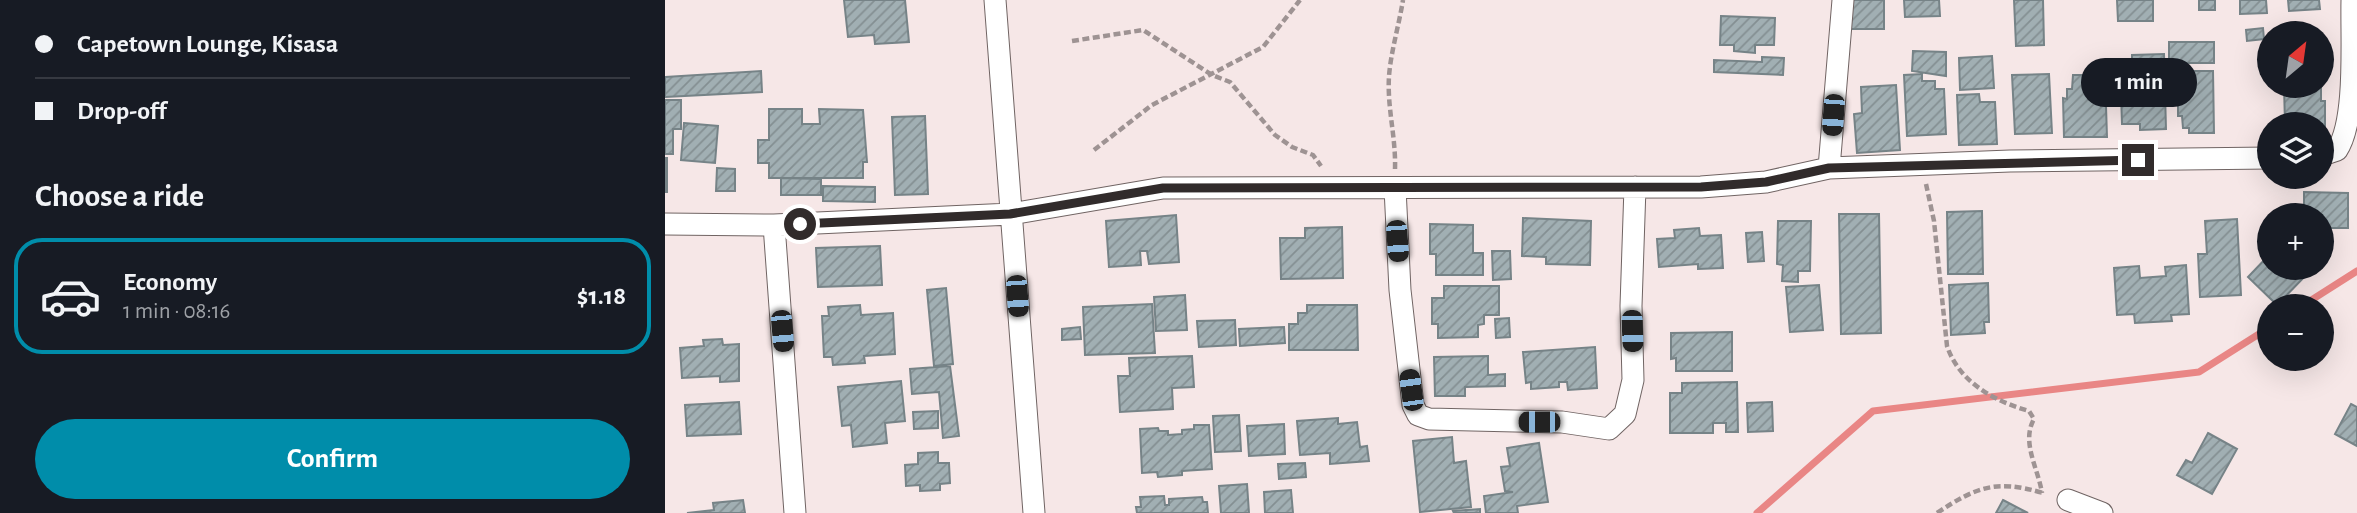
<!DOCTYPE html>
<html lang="en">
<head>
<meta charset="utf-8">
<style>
	body { margin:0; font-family:"Alegreya Sans",sans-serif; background:#242831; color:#f1f3f6; height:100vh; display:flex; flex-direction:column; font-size:26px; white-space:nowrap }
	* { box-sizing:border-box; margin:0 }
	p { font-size:23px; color:#9ea1a6 }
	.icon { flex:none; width:38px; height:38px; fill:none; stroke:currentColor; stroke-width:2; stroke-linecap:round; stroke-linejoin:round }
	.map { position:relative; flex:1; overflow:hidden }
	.drawer { display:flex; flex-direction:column; background:#171b24; width:665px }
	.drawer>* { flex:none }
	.top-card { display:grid; align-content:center; height:154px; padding:0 35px; background:#171b24 }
	.needle { width:46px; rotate:29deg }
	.buttons { position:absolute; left:1592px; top:21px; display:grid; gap:14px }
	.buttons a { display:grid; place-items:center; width:77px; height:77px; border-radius:50%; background:#171b24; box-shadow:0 7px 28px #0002; font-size:35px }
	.end { position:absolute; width:32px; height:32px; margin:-16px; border:9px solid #312b2b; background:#fff; box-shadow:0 0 0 4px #fff }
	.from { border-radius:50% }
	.bubble { position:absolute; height:49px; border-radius:24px; background:#171b24; box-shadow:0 7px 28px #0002; font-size:23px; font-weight:600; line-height:49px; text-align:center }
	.car { position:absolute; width:21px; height:42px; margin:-21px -10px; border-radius:9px; box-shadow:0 0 5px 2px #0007; background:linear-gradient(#222 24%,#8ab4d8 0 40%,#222 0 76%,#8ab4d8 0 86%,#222 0) }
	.top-card b { display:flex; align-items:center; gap:24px; height:66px; font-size:26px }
	.top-card b+b { border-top:2px solid #363941 }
	.top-card i { width:18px; height:18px; background:#f1f3f6 }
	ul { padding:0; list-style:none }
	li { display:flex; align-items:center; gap:21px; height:116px; margin:0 14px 10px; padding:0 21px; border:4px solid transparent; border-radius:28px }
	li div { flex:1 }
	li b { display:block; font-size:26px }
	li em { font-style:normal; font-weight:600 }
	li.selected { border-color:#008daa }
	li>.icon { width:63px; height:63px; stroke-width:1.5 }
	h2 { padding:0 35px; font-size:32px; line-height:84px }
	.primary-button { display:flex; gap:14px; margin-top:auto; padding:14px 35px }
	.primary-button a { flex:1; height:80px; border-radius:42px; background:#008daa; color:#fff; font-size:28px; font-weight:600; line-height:80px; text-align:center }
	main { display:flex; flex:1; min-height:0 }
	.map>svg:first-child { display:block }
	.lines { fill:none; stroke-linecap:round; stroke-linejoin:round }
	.stream { stroke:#e98685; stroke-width:7 }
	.building { fill:url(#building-hatch); stroke:#768387; stroke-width:2 }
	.minor-casing { stroke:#706463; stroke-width:23 }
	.path { stroke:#9e9393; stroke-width:4.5; stroke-dasharray:7 3.5; stroke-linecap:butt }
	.minor { stroke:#fff; stroke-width:21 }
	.route { stroke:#312b2b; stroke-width:9 }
</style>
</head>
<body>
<main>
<section class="drawer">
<div class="top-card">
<b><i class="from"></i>Capetown Lounge, Kisasa</b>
<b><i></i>Drop-off</b>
</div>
<h2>Choose a ride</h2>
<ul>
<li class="selected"><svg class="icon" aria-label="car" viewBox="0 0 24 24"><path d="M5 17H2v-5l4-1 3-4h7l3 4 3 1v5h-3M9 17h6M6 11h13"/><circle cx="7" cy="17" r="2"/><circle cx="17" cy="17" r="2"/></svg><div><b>Economy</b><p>1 min · 08:16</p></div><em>$1.18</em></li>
</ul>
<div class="primary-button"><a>Confirm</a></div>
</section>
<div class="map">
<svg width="1692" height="513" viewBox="0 0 1692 513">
	<defs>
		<pattern id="building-hatch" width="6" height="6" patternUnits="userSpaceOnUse" patternTransform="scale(1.75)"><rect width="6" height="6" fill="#a1afb3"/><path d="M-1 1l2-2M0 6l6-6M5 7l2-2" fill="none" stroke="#848f92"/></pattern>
	</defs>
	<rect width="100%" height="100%" fill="#f6e7e7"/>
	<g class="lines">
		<path class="stream" d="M1637,306l55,-35
			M1092,513l116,-102 326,-39 71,-45"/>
	</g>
	<path class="building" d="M179,0h61l4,42 -34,2 -1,-9 -26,2z
		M1186,0h33v29h-33z
		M1239,0h35l1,16 -35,1z
		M1349,0h29l1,45 -28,1z
		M1452,0h36v21h-35z
		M1534,0h16v10h-16z
		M1575,0h26l1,13 -27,1z
		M1623,0h31l1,9 -31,2z
		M1056,16l54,2 -1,27h-19v8l-21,-2v-6h-14z
		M1598,28l1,11 -17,2 -1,-11z
		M1504,42h45v21h-45z
		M1248,51l33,1v24l-34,-5z
		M1499,54l2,75 -26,1v-6h-18l-1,-31h6v-11l-7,1 -1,-20h13v-8z
		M1327,56l2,32 -34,2 -1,-32z
		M1097,57l22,1 -1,17 -69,-3v-12l48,2z
		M96,71l1,21 -97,5v-20z
		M1513,71h35l1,62h-25v-5h-6l-1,-12h-4z
		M1257,74v7h13v8h9l2,45 -39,2 -3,-61z
		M1384,74l3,59 -37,1 -3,-59z
		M1408,75h22l-1,13h7v18h5l1,31h-43l-1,-39 4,1v-10h5z
		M1231,85l4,65 -43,3 -3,-39 8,-1 -1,-26z
		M1619,86h37v15h4v29h-3v-6h-37z
		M1314,94l1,8h15l2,42 -38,1 -2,-50z
		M0,100h16v29h-8v25h-8z
		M104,109h33v15h18l-1,-15 44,1 4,52h-4v16h-94v-15h-11v-23h11z
		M260,116l3,78 -33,1 -3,-78z
		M19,123l34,3 -3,37 -34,-3z
		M0,158h2v34h-2z
		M52,168l18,1v22h-19z
		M116,178l40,1v16h-40z
		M158,186l52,1v15l-52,-1z
		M1639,192l44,1v35h-26v-13l-18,-2z
		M1317,211l1,63h-35l-1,-62z
		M1174,214h40l2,119 -40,1z
		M511,215l3,47 -30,2 -2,-13h-7l1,14 -32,2 -3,-46z
		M858,218l68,3 -1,44 -44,-1v-7l-24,-1z
		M1572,219l4,76 -41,2 -2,-43h9l-2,-33z
		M1113,221h33l-1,50h-12v11l-16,-1 1,-16 -6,-1z
		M765,224l43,1v28h10v22h-47v-21h-6z
		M677,227l1,51 -62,1 -1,-41h25v-10z
		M1034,228l1,8 21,-1 2,33 -25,1v-5l-39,3 -2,-28 18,-1 -1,-8z
		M1097,232l2,29 -16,1 -2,-29z
		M1657,245l7,6 -7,8z
		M215,246l2,39 -64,2 -2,-39z
		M827,251h18l1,28 -18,1z
		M1605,254v14h43l-36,37 -29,-28z
		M1521,265l3,49 -18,1 1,6 -37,2 -1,-9 -17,1 -3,-47 25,-2 1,12 26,-2 -1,-9z
		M1323,283l1,39h-5l1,11 -34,2 -2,-50z
		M1154,285l4,45 -33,2 -4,-45z
		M779,286h55v29h-15v9l-6,1v12l-40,1v-14h-6v-26h12z
		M281,288l7,76 -19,2 -7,-76z
		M520,295l2,35 -31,1 -2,-34z
		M487,304l3,49 -70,2 -2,-48z
		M195,305l1,10 32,-2 2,41 -31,2 1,7 -32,2 -1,-8h-8l-2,-41h7l-1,-9z
		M642,305h50l1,45h-69v-26h9v-11h9z
		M844,318l1,19 -14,1 -1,-19z
		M570,320l1,25 -37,2 -2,-26z
		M415,327l1,12 -19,1v-11z
		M619,327l1,16 -45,3 -1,-17z
		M1067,332v39h-56v-13l-5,1v-26z
		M57,339l1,6 16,-1v37l-19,1v-6l-38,2 -2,-30 24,-2 -1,-6z
		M930,347l2,41 -29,2 -1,-8h-8v5l-28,2v-7l-5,1 -3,-31z
		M527,356l2,31 -22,1 1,21 -53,3 -2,-36h12l-1,-18z
		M823,356v19l17,-1v12l-40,1v9h-30l-1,-39z
		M285,366l9,70 -16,2 -4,-46 -27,2 -2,-25z
		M236,381l4,40 -20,2 2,20 -34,4 -2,-22 -9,1 -4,-39z
		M1072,382l1,50h-12v-9h-13v10h-43v-40h12v-10z
		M74,402l2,32 -54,2 -2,-31z
		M1107,402l1,29 -25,1 -1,-29z
		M1686,404l6,3v39l-22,-12z
		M273,411v17l-24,1 -1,-17z
		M574,415l2,36 -26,1 -2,-36z
		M673,418v6l19,-2 3,25 7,-1 2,15 -39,3v-11l-30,2 -3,-34z
		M619,424l1,30 -36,2 -2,-30z
		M529,425h15l3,44 -30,2v4l-24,2 -1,-5 -15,1 -2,-44 18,-1 1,3h9v4l14,-1v-4l12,-1z
		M1543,433l29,16 -25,45 -35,-19 9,-15 6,3z
		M787,437l2,26 12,-2 5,46 -51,5 -7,-71z
		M874,443l9,59 -31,4 1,7h-32l-2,-17 29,-4 -8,-1 -4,-24 9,-1 -3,-18z
		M273,452v11h11l1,20 -10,1v6l-20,1v-6l-14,1 -1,-21 13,-1v-11z
		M640,463l1,14 -27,2 -1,-15z
		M582,484l2,29h-28l-2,-27z
		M626,490l2,23h-28l-1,-21z
		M499,496l1,9h4v-6l33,-2 1,5h4l1,11h-71l-1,-6h5l-1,-10z
		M78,500l2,13h-58l27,-3 -1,-7z
		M1338,500l25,13h-32z
		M815,509v4h-26l-1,-2z"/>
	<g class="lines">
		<defs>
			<path id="minor" d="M330,0l39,513
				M1657,155l15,-5c20,-30 14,-112 15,-150
				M1164,168l14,-168
				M730,188l5,102 13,115 5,10 11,4 133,3 47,7 16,-15 8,-34 -2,-74 4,-119
				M0,224l109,1 237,-11 152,-26 538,-1 65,-5 63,-14 181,-7 260,-3
				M109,225l21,288
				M1403,500l34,13"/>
		</defs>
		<use href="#minor" class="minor-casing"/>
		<path class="path" d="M407,41l71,-11 69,45 18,7 45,53 17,12 21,8 8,11
			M429,150l58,-45 111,-58 37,-47
			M730,169c1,-32 -8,-61 -6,-93 2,-25 10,-51 14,-76
			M1261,184l8,37 13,125c12,36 47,55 82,65l5,8c-13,23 4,49 8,74
			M1272,513c39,-26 59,-34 106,-20"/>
		<use href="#minor" class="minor"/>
	</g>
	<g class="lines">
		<path class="route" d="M135,224l210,-10 153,-26 538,-1 65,-5 63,-14 309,-8"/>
	</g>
</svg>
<div class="buttons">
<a><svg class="needle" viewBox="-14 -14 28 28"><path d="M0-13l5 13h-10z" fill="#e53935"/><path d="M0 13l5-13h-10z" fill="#9ea1a6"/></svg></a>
<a><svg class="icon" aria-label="layers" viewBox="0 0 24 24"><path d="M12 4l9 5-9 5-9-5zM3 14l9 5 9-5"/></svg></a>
<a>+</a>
<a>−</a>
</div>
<i class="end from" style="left:135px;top:224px"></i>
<i class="end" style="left:1473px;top:160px"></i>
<div class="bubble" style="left:1416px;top:58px;width:116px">1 min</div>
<i class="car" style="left:1168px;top:115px;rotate:184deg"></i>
<i class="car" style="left:732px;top:241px;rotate:176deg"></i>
<i class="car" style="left:352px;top:296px;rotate:176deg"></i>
<i class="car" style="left:117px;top:331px;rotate:175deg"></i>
<i class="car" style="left:967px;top:331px;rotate:178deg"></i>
<i class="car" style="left:746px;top:390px;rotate:352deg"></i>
<i class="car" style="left:874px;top:422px;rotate:270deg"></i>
</div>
</main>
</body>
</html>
